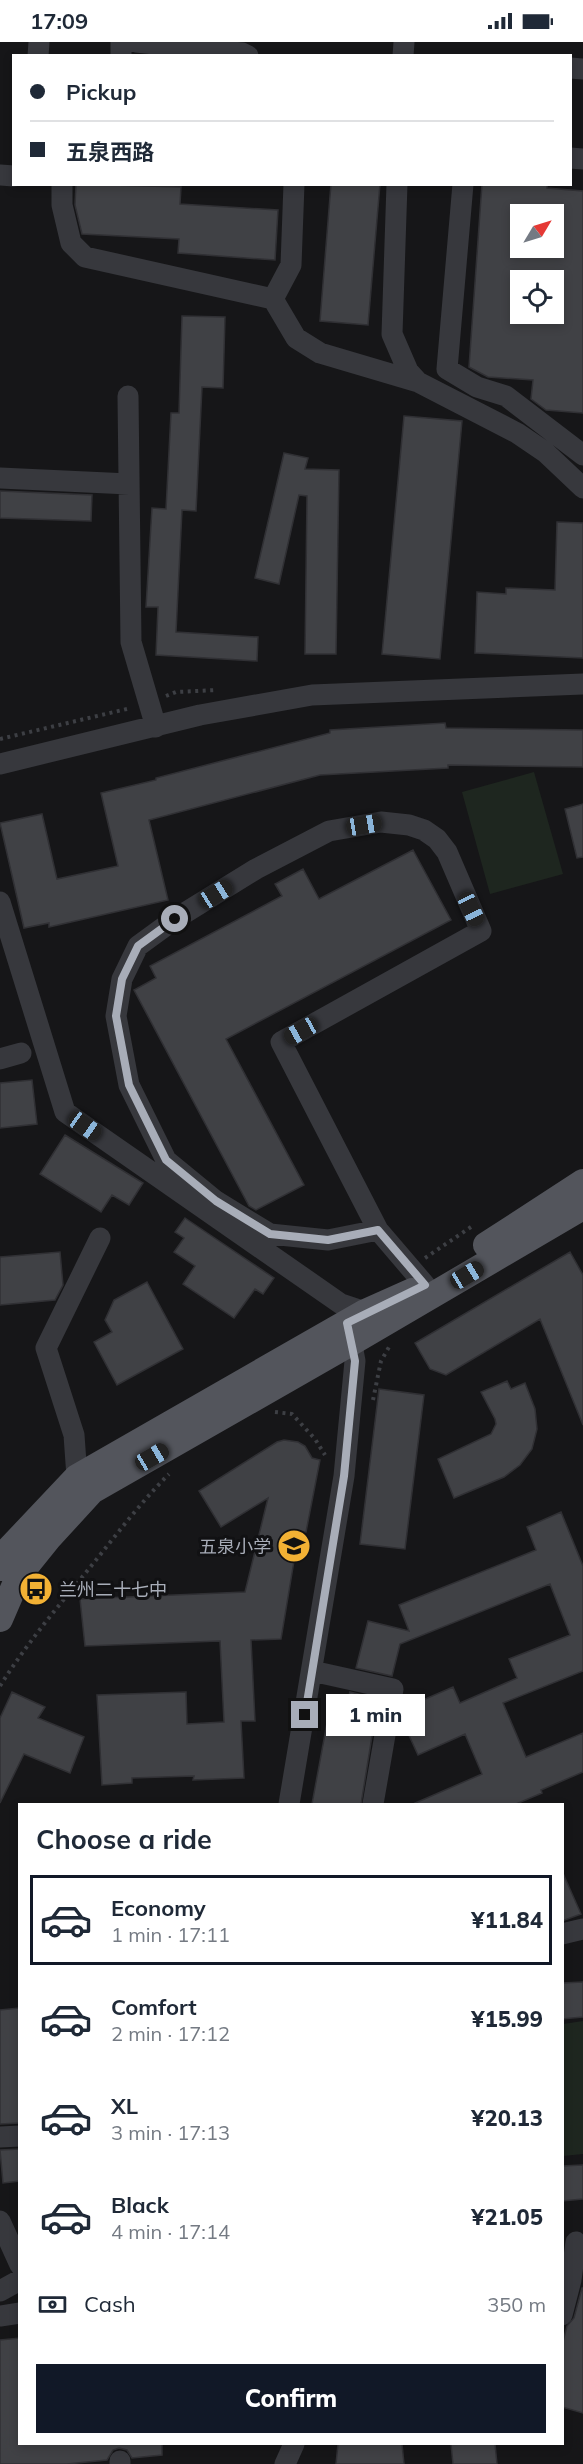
<!DOCTYPE html>
<html lang="en">
<head>
<meta charset="utf-8">
<style>
	body { margin:0; font-family:Mulish,"Noto Sans SC",sans-serif; background:#f6f6f7; color:#1f2937; height:100vh; display:flex; flex-direction:column; font-size:22px; white-space:nowrap }
	* { box-sizing:border-box; margin:0 }
	p { font-size:20px; color:#747a83 }
	.icon { flex:none; width:33px; height:33px; fill:none; stroke:currentColor; stroke-width:2; stroke-linecap:round; stroke-linejoin:round }
	.map { position:relative; flex:1; overflow:hidden }
	.details { position:absolute; left:18px; top:1761px; width:546px; height:642px; display:flex; flex-direction:column; background:#fff; border-radius:0px; box-shadow:0 3px 9px #0003 }
	.details>* { flex:none }
	.top-card { position:absolute; left:12px; top:12px; width:560px; height:132px; border-radius:0px; box-shadow:0 3px 9px #0003; display:grid; align-content:center; height:132px; padding:0 18px; background:#fff }
	.needle { width:39px; rotate:52deg }
	.fabs { position:absolute; left:510px; top:162px; display:grid; gap:12px }
	.fabs a { display:grid; place-items:center; width:54px; height:54px; border-radius:0px; background:#fff; box-shadow:0 3px 9px #0003; font-size:30px }
	.end { position:absolute; width:27px; height:27px; margin:-14px; border:8px solid #a8adb8; background:#111; box-shadow:0 0 0 3px #111 }
	.from { border-radius:50% }
	.bubble { position:absolute; height:42px; border-radius:0px; background:#fff; box-shadow:0 3px 9px #0003; font-size:20px; font-weight:800; line-height:42px; text-align:center }
	.car { position:absolute; width:18px; height:36px; margin:-18px -9px; border-radius:8px; box-shadow:0 0 4px 2px #0007; background:linear-gradient(#222 24%,#8ab4d8 0 40%,#222 0 76%,#8ab4d8 0 86%,#222 0) }
	.top-card b { display:flex; align-items:center; gap:21px; height:57px; font-size:22px }
	.top-card b+b { border-top:2px solid #e0e1e3 }
	.top-card i { width:15px; height:15px; background:#1f2937 }
	ul { padding:0; list-style:none }
	li { display:flex; align-items:center; gap:18px; height:90px; margin:0 12px 9px; padding:0 6px; border:3px solid transparent; border-radius:0px }
	li div { flex:1 }
	li b { display:block; font-size:22px }
	li em { font-style:normal; font-weight:800 }
	li.active { border-color:#111827 }
	li>.icon { width:54px; height:54px; stroke-width:1.5 }
	h2 { padding:0 18px; font-size:27px; line-height:72px }
	.pay { display:flex; align-items:center; gap:15px; height:66px; padding:0 18px; font-size:22px }
	.pay p { margin-inline-start:auto }
	.action { display:flex; gap:12px; margin-top:auto; padding:12px 18px }
	.action a { flex:1; height:69px; border-radius:0px; background:#111827; color:#fff; font-size:24px; font-weight:800; line-height:69px; text-align:center }
	.status { display:flex; justify-content:space-between; align-items:center; height:42px; padding:0 30px; background:#fff; direction:ltr }
	.status svg { height:16px; fill:currentColor }
	.map>svg:first-child { display:block }
	.green { fill:#1e261f }
	.building { fill:#404145; stroke:#303034; stroke-width:1.5; fill-rule:evenodd }
	.lines { fill:none; stroke-linecap:round; stroke-linejoin:round }
	.path { stroke:#3d3f44; stroke-width:4; stroke-dasharray:3 4.5; stroke-linecap:butt }
	.minor { stroke:#37383d; stroke-width:21 }
	.major { stroke:#53555c; stroke-width:26 }
	.route { stroke:#a8adb8; stroke-width:8 }
	.labels { text-anchor:middle; dominant-baseline:central; stroke-width:6; stroke-linejoin:round; paint-order:stroke }
	.poi-label { font-size:18px; fill:#a8adb8; stroke:#111113; text-anchor:end }
</style>
</head>
<body>
<div class="status"><b>17:09</b><svg viewBox="0 0 49 12"><path d="M0 12V9h3v3zM5 12V6h3v6zM10 12V3h3v9zM15 12V0h3v12zM26 1h20v11H26zM47 4h2v5h-2z"/></svg></div>
<div class="map">
<svg width="583" height="2422" viewBox="0 0 583 2422">
	<rect width="100%" height="100%" fill="#161618"/>
	<path class="green" d="M534,730l29,102 -73,20 -28,-102z
		M583,1979v133l-20,2v-132z"/>
	<path class="building" d="M76,142l105,3 -1,17 98,6 -3,50 -97,-7 1,-14 -97,-5 -7,-29z
		M331,142h49l-12,141 -48,-4z
		M482,142h65v4l36,3v222l-37,-3 -15,-11 2,-19 -45,-3 -19,-10zM520,172h34v34h-34zM520,238h34v34h-34z
		M182,274l43,1 -2,71 -21,-1 -6,124 -14,-1 -6,122 82,5 -1,24 -101,-6 2,-48h-12l6,-99 14,1 5,-96h8z
		M404,374l58,5 -22,238 -58,-5z
		M284,411l24,5 -3,11 34,1 -3,184h-31l2,-158 -8,-1 -20,89 -24,-6z
		M0,449l92,4 -1,26 -91,-3z
		M557,480l26,1v135l-108,-5 2,-61 29,2v-6l49,2z
		M445,681l1,5 137,2v37l-135,-2v3l-128,7 -171,45 19,80 -119,27v-4l-25,5 -24,-105 42,-9 15,65 61,-13 -17,-73 55,-13v-2l174,-45v-3z
		M583,762v53l-6,1 -12,-49z
		M413,808l38,70 -225,119 78,146 -48,25 -7,-4 -115,-216 22,-12 -6,-12 132,-70 -7,-12 28,-15 16,30z
		M32,1038l5,44 -37,4v-45z
		M65,1093l78,48 -14,22 -17,-10 -11,17 -61,-38z
		M185,1176l89,60 -11,16 -8,-5 -21,29 -51,-34 12,-18 -21,-14 10,-14 -9,-6z
		M60,1210l3,33 -8,15 -55,5v-48z
		M570,1210l13,23v150l-43,-106 -94,56 -16,-6 -15,-26z
		M147,1240l36,67 -66,36 -23,-43 18,-10 -7,-12 9,-20z
		M507,1339l4,8 14,-6 10,26 2,20 -5,20 -12,16 -16,12 -50,21 -16,-39 53,-25 5,-10 -1,-5 -14,-27z
		M379,1347l45,6 -19,154 -45,-5z
		M284,1398l14,2 7,4 7,12 8,2 -14,72 -7,-1 -18,108 -30,1 4,81h-14l3,57 -51,2 1,-4 -62,2v5l-30,2 -5,-90 89,-3 1,32 37,-2 -4,-81 -135,5 -5,-47 165,-7 23,-94 -47,29 -22,-36 78,-49z
		M561,1470l22,54v105l-80,32 23,54 57,-24v39l-42,18 1,3 -26,11h-103l69,-30 -17,-40 -47,21 -17,-37 1,-9 51,-22 7,16 57,-25 -8,-19 61,-24 -20,-51 -150,60 -8,32 -36,-8 12,-47 41,10 -10,-26 137,-55 -9,-23z
		M12,1650l33,15 -7,11 46,19 -14,36 -46,-19 -24,49v-85z
		M350,1650l28,7 -17,105h-49l20,-108 16,3z
		M562,1829l19,43 -19,7z
		M583,1940v35l-21,2v-36z
		M19,1966l1,115 -20,1v-114z
		M20,2107v32l-17,2 -3,-33z
		M583,2123v34l-21,2v-35z
		M582,2246h1v125l-21,-6v-62l5,-19 7,-8z
		M20,2296v106h142v11l-30,3 -5,-8 -8,-2 -6,2 -6,10 -40,4h-67v-124z
		M338,2402h64l2,20h-68z
		M451,2402h44l2,20h-44z"/>
	<g class="lines">
		<path class="path" d="M166,654l10,-4 41,-2
			M0,697l131,-31
			M425,1216l46,-31
			M373,1358l8,-39 8,-14
			M275,1370l17,2 23,25 10,16
			M0,1644c27,-43 60,-82 92,-121 25,-31 49,-63 77,-91"/>
		<path class="minor" d="M136,0l106,11 6,3
			M38,14l1,-14
			M121,14v-14
			M403,14l1,-14
			M570,26l13,1
			M570,116l13,1
			M0,133l14,1
			M62,142v21l9,38 14,14 188,42 23,39 24,15 98,29 99,51 28,19 38,36
			M397,142l-5,150 16,37 10,11
			M463,142l-16,185 30,18 29,9 77,59
			M273,257l18,-34 3,-81
			M128,354l3,246 25,85
			M0,436l129,6
			M0,722l200,-49 112,-20 271,-11
			M0,860l65,210 276,192 24,8
			M0,1017l21,-6
			M378,1188l-97,-188 200,-111 -34,-79 -10,-13 -13,-9 -15,-5 -28,-3 -52,9 -73,38 -81,50 -37,27 -16,33 -6,37 13,69 37,75 50,41 54,33 58,6 50,-10 47,55
			M77,1435l-3,-42 -28,-87 54,-110
			M312,1629l81,18 -20,115
			M289,1762l55,-328 11,-115 -6,-32
			M562,1892l21,-5
			M0,2095l20,-1
			M0,2179l20,44
			M0,2249l20,-11
			M562,2273l9,-35 5,-38
			M0,2274l20,-3
			M120,2419v3
			M285,2422l9,-20"/>
		<path class="major" d="M486,1203l97,-63
			M0,1526l8,-18 69,-73 288,-165 47,-21
			M0,1577l19,-44 29,-36 44,-48 259,-148 232,-136"/>
	</g>
	<g class="lines">
		<path class="route" d="M175,877l-37,27 -16,33 -6,37 13,69 37,75 50,41 54,33 58,6 50,-10 47,55 -78,38 8,38 -11,115 -39,239"/>
	</g>
	<defs>
		<symbol id="school-disc" viewBox="-11 -11 22 22"><circle r="9.5" fill="#f2b134" stroke="#111113"/><path d="M0-5L7-2L0 1L-7-2ZM-4 1L0 2.5L4 1V4Q0 6-4 4Z" fill="#111"/></symbol>
		<symbol id="bus-disc" viewBox="-11 -11 22 22"><circle r="9.5" fill="#f2b134" stroke="#111113"/><path d="M-5-6H5V4H4V6H2V4H-2V6H-4V4H-5ZM-3.5-4V0h7V-4ZM-3.5 1.2v1.5H-2V1.2ZM2 1.2v1.5H3.5V1.2Z" fill="#111"/></symbol>
	</defs>
	<g fill-rule="evenodd">
		<use href="#school-disc" x="275" y="1485" width="38" height="38"/>
		<use href="#bus-disc" x="17" y="1528" width="38" height="38"/>
	</g>
	<g class="labels">
		<g class="poi-label">
			<text x="271" y="1504">五泉小学</text>
			<text x="59" y="1547" text-anchor="start">兰州二十七中</text>
		</g>
	</g>
</svg>
<div class="fabs">
<a><svg class="needle" viewBox="-14 -14 28 28"><path d="M0-13l5 13h-10z" fill="#e53935"/><path d="M0 13l5-13h-10z" fill="#747a83"/></svg></a>
<a><svg class="icon" aria-label="locate" viewBox="0 0 24 24"><circle cx="12" cy="12" r="6"/><path d="M12 2v4M12 18v4M2 12h4M18 12h4"/></svg></a>
</div>
<i class="end from" style="left:175px;top:877px"></i>
<i class="end" style="left:305px;top:1673px"></i>
<div class="bubble" style="left:326px;top:1652px;width:99px">1 min</div>
<i class="car" style="left:364px;top:783px;rotate:81deg"></i>
<i class="car" style="left:216px;top:852px;rotate:58deg"></i>
<i class="car" style="left:471px;top:867px;rotate:155deg"></i>
<i class="car" style="left:301px;top:989px;rotate:241deg"></i>
<i class="car" style="left:85px;top:1084px;rotate:125deg"></i>
<i class="car" style="left:467px;top:1233px;rotate:59deg"></i>
<i class="car" style="left:152px;top:1415px;rotate:60deg"></i>
<div class="top-card">
<b><i class="from"></i>Pickup</b>
<b><i></i>五泉西路</b>
</div>
<section class="details">
<h2>Choose a ride</h2>
<ul>
<li class="active"><svg class="icon" aria-label="car" viewBox="0 0 24 24"><path d="M5 17H2v-5l4-1 3-4h7l3 4 3 1v5h-3M9 17h6M6 11h13"/><circle cx="7" cy="17" r="2"/><circle cx="17" cy="17" r="2"/></svg><div><b>Economy</b><p>1 min · 17:11</p></div><em>¥11.84</em></li>
<li><svg class="icon" aria-label="car" viewBox="0 0 24 24"><path d="M5 17H2v-5l4-1 3-4h7l3 4 3 1v5h-3M9 17h6M6 11h13"/><circle cx="7" cy="17" r="2"/><circle cx="17" cy="17" r="2"/></svg><div><b>Comfort</b><p>2 min · 17:12</p></div><em>¥15.99</em></li>
<li><svg class="icon" aria-label="car" viewBox="0 0 24 24"><path d="M5 17H2v-5l4-1 3-4h7l3 4 3 1v5h-3M9 17h6M6 11h13"/><circle cx="7" cy="17" r="2"/><circle cx="17" cy="17" r="2"/></svg><div><b>XL</b><p>3 min · 17:13</p></div><em>¥20.13</em></li>
<li><svg class="icon" aria-label="car" viewBox="0 0 24 24"><path d="M5 17H2v-5l4-1 3-4h7l3 4 3 1v5h-3M9 17h6M6 11h13"/><circle cx="7" cy="17" r="2"/><circle cx="17" cy="17" r="2"/></svg><div><b>Black</b><p>4 min · 17:14</p></div><em>¥21.05</em></li>
</ul>
<div class="pay"><svg class="icon" aria-label="cash" viewBox="0 0 24 24"><path d="M3 7h18v10H3z"/><circle cx="12" cy="12" r="2"/></svg>Cash<p>350 m</p></div>
<div class="action"><a>Confirm</a></div>
</section>
</div>
</body>
</html>
